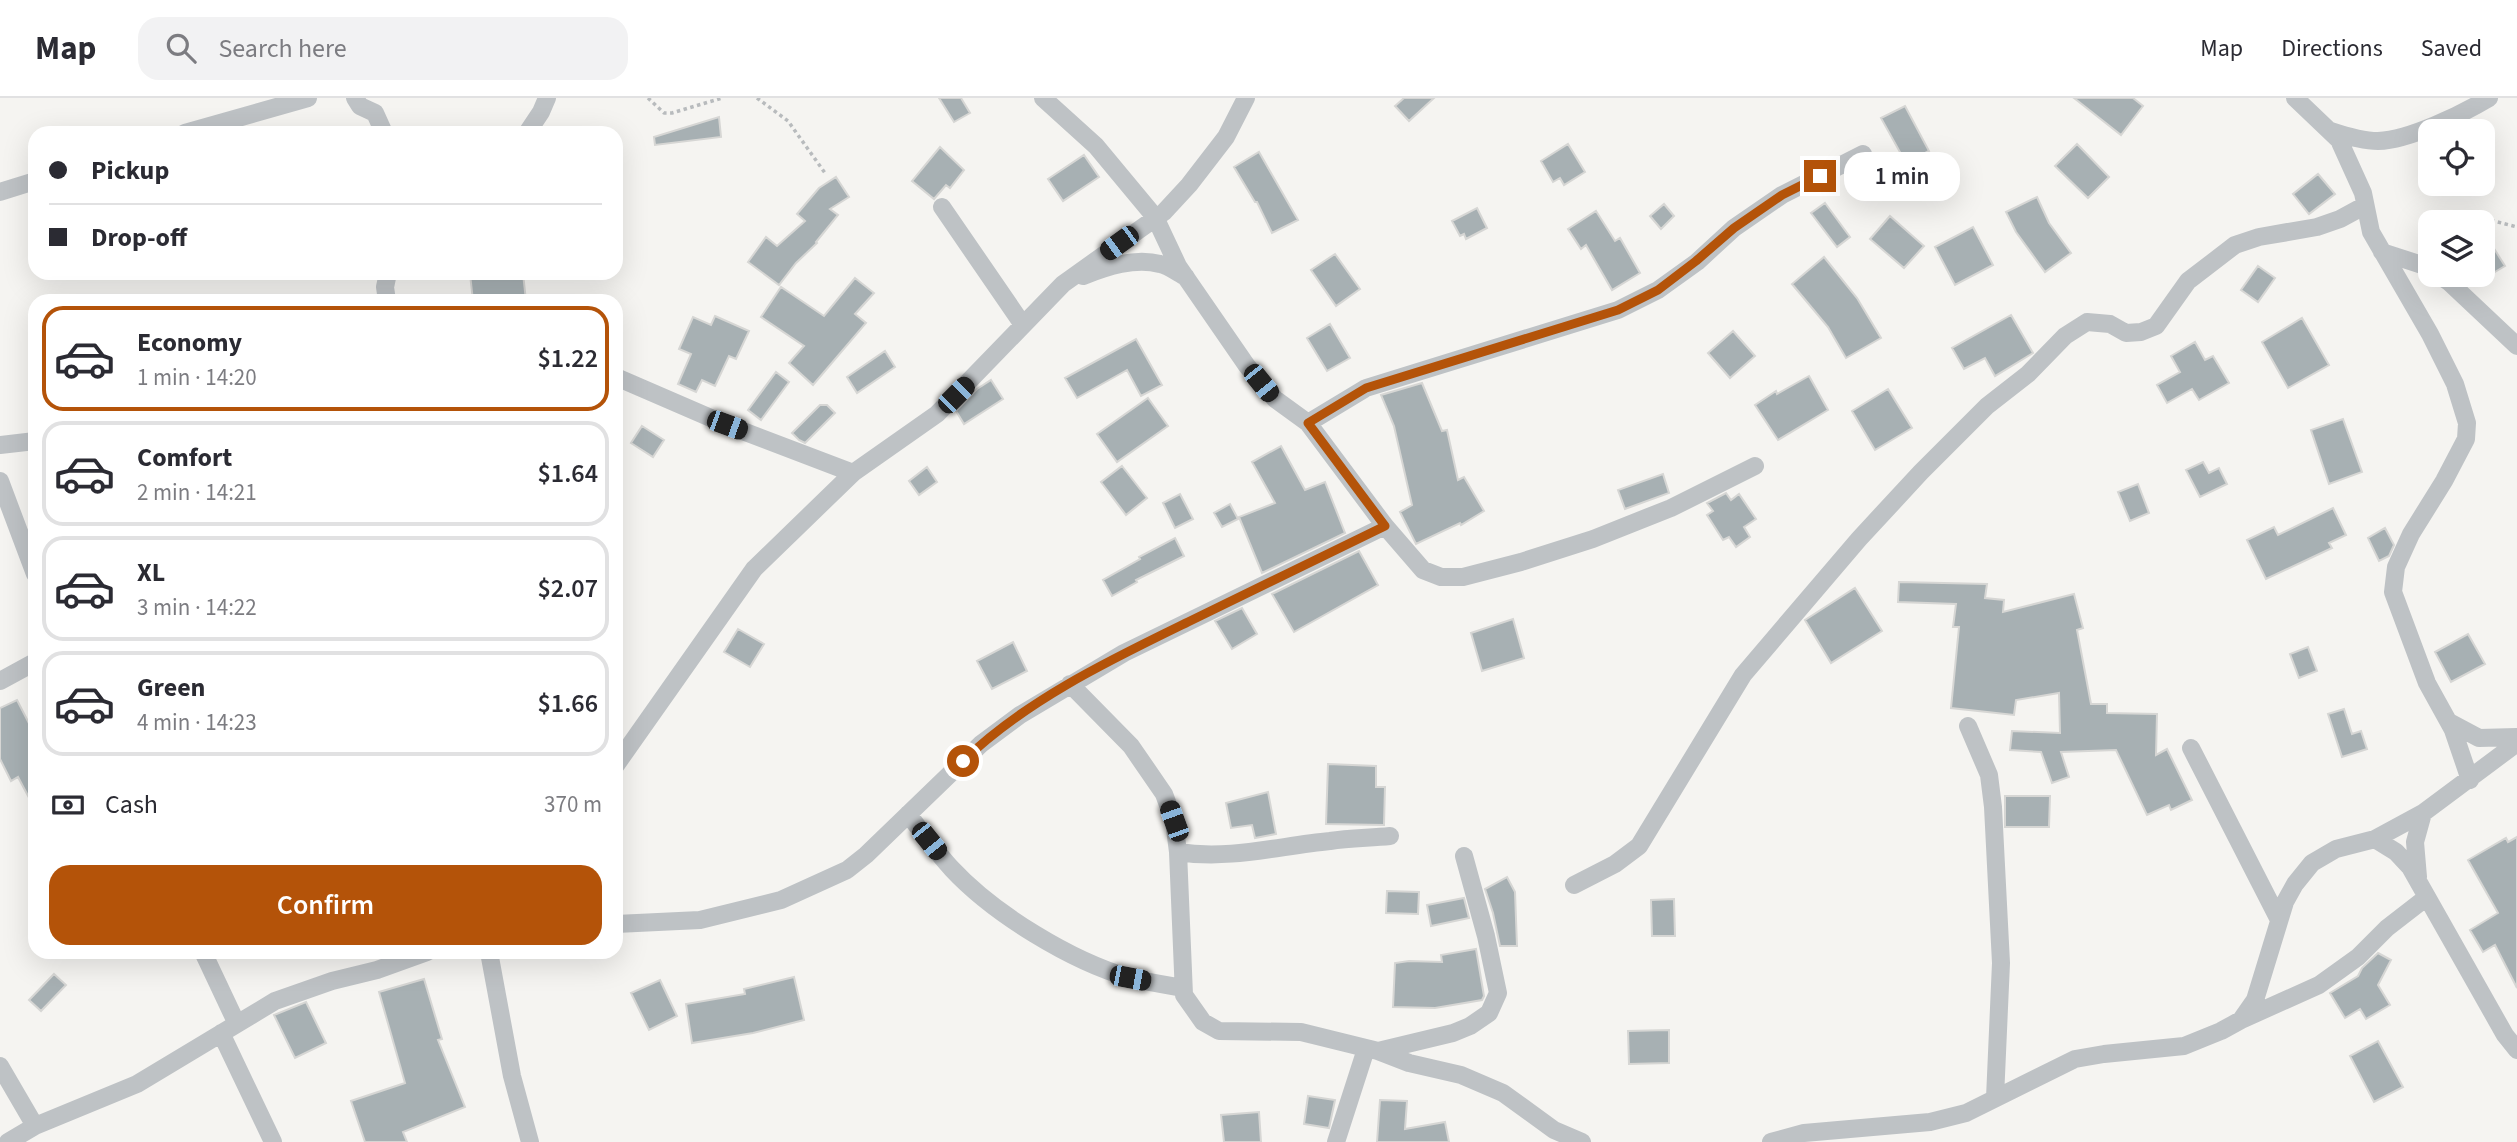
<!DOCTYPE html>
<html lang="en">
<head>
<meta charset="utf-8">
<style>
	body { margin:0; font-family:"Source Sans 3",sans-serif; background:#f2f2f3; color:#2b2b33; height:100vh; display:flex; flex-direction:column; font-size:26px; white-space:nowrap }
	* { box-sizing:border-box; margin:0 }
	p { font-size:23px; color:#7c7c81 }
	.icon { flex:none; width:38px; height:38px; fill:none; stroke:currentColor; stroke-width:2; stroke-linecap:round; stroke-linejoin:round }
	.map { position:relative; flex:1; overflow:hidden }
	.details { position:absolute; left:28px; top:196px; width:595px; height:665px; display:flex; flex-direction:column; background:#fff; border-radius:21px; box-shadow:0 7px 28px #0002 }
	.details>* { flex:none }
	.top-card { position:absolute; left:28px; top:28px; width:595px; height:154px; border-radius:21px; box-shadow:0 7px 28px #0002; display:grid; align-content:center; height:154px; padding:0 21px; background:#fff }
	.buttons { position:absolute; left:2418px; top:21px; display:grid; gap:14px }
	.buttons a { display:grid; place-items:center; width:77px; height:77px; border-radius:14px; background:#fff; box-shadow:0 7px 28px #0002; font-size:35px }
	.end { position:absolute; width:32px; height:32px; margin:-16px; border:9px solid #b45309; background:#fff; box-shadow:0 0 0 4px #fff }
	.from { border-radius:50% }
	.bubble { position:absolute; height:49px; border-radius:21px; background:#fff; box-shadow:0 7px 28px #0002; font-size:23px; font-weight:600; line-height:49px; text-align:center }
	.car { position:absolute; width:21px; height:42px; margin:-21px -10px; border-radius:9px; box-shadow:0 0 5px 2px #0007; background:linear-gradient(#222 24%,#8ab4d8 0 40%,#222 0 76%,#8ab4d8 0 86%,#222 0) }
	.top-card b { display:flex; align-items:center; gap:24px; height:66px; font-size:26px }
	.top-card b+b { border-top:2px solid #e1e1e2 }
	.top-card i { width:18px; height:18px; background:#2b2b33 }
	ul { padding:12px 0 0; list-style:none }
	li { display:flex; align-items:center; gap:21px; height:105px; margin:0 14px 10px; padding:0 7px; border:4px solid #e1e1e2; border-radius:21px }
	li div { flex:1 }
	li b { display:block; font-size:26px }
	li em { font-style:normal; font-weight:600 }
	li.active { border-color:#b45309 }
	li>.icon { width:63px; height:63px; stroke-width:1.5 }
	.pay { display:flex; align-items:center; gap:18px; height:77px; padding:0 21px; font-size:26px }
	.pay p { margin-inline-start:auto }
	.primary-button { display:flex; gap:14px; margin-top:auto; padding:14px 21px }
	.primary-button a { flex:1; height:80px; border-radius:21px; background:#b45309; color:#fff; font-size:28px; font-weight:600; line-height:80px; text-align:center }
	header { display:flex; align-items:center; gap:42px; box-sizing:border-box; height:98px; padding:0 35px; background:#fff; border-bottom:2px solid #e1e1e2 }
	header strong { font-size:33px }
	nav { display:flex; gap:38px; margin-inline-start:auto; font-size:24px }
	.search { width:490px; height:63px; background:#f2f2f3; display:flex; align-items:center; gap:18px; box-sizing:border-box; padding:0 24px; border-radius:21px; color:#7c7c81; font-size:26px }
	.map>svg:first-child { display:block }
	.building { fill:#a7b0b3; stroke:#d6d6d4; stroke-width:2 }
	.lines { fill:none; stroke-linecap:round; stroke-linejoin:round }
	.path { stroke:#b8bbbd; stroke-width:3.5; stroke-dasharray:3.5 3.5; stroke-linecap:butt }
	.minor { stroke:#bec2c5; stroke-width:18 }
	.route { stroke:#b45309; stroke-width:9 }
</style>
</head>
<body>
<header>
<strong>Map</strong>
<div class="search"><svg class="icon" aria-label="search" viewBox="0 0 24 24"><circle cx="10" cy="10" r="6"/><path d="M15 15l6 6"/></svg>Search here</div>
<nav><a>Map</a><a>Directions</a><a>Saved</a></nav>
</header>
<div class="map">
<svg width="2517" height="1044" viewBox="0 0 2517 1044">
	<rect width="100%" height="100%" fill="#f5f4f1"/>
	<path class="building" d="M939,0h22l9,15 -16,9z
		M1404,0h30l-25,23 -14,-15z
		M2074,0h59l10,8 -22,29z
		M1905,8l24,45 -23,12 -25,-45z
		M719,19l2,20 -66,8 -1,-8z
		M1568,46l17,28 -21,13 -4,-7 -7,4 -12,-21z
		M2077,46l32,33 -21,21 -33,-32z
		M940,49l24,23 -14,18 -4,-3 -12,14 -22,-18z
		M1259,54l39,68 -26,13 -15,-31h-2l-21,-35z
		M1084,57l15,22 -36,24 -15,-22z
		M2318,76l17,20 -26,20 -16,-20z
		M836,79l13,20 -19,12 8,6 -22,27 1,1 -21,20 -17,22 -31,-23 18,-25 11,9 28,-25 -8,-7 22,-26z
		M2037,99l12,26 22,30 -26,19 -29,-40 -10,-20z
		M1825,105l25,34 -13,10 -26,-34z
		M1664,106l10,12 -13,13 -11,-13z
		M1477,110l10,20 -21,11 -2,-5 -4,2 -8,-15z
		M1596,113l19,30 5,-3 20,35 -28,17 -26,-45 -5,4 -13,-20z
		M1890,118l34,30 -20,22 -34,-29z
		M1973,129l20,38 -38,20 -20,-38z
		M2483,133l22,35 -22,13z
		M1335,156l25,35 -24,17 -25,-36z
		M1824,159l33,41 24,40 -35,20 -18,-31 -36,-43z
		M2258,168l17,12 -17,24 -17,-12z
		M479,175h44l3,28h-53l-3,-27z
		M855,180l19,15 -19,21 11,9 -53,62 -24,-22 15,-17 -43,-29 20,-30 43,29z
		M2011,217l22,38 -38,23 -10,-18 -21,11 -12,-21z
		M715,218l34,15 -13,28 -7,-3 -14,30 -13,-6 -6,12 -18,-8 13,-30 -12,-5 14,-32 18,8z
		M2302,220l27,47 -41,23 -26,-46z
		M1330,226l20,34 -23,13 -20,-33z
		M1733,233l22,25 -25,22 -22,-25z
		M1136,241l26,46 -21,11 -14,-26 -50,28 -12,-20z
		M2195,244l10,18 8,-4 16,27 -30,17 -7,-11 -25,14 -10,-18 23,-13 -9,-16z
		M885,253l10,16 -38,26 -10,-16z
		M776,274l13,10 -28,38 -13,-10z
		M1809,278l19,34 -50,30 -23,-35 21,-14 1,3z
		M991,282l12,19 -39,25 -8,-13 21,-22z
		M1422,285l20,48 5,-1 11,50 6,-3 20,34 -23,14 -1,-2 -44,21 -16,-32 12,-7 -18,-79 -13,-31z
		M1888,291l24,39 -37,22 -23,-39z
		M1148,300l20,28 -51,36 -20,-28z
		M820,307h7l8,8 -30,30 -6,-3 -7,-7z
		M2343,321l19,53 -33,12 -18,-54z
		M642,328l22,14 -11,17 -22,-14z
		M1281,348l24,44 20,-8 20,51 -83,40 -23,-56 36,-14 -23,-41z
		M2203,364l6,11 10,-5 8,16 -27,13 -14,-27z
		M1122,368l25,32 -21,17 -25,-33z
		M927,369l10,15 -18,13 -10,-14z
		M1663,376l6,19 -44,16 -7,-19z
		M2138,386l11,29 -19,8 -12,-29z
		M1726,395l5,7 8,-6 17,25 -12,8 6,10 -14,10 -7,-10 -6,3 -16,-25 6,-4 -6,-8z
		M1180,396l13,25 -18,9 -12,-25z
		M1230,406l8,15 -16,8 -8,-14z
		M2333,410l13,27 -17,8 3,5 -66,31 -19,-39 27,-13 4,8z
		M2385,430l9,17 -5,11 -10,5 -11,-23z
		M1175,440l9,18 -48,24 1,2 -25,14 -9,-16 37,-21 -1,-2z
		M1359,453l19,34 -84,47 -22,-38z
		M1899,484l88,2 -2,14 19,2 -1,12 71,-18 9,34 -6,2 14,74h16v9l50,1 -1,41 11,-6 25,51 -21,10 -2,-5 -22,10 -31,-65 -55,2 8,25 -17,6 -11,-31 -31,-2 2,-19 48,2 -1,-40 -43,7 -2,15 -63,-7 8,-81h-6l3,-23 -58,-2z
		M1855,490l27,43 -51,32 -26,-43z
		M1242,510l15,26 -25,15 -17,-28z
		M1513,521l11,39 -42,13 -11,-38z
		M738,531l26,15 -14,23 -26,-15z
		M2468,536l17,30 -34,18 -16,-30z
		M1013,544l14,29 -35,18 -15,-28z
		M2308,549l9,24 -18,7 -9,-24z
		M17,602l18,35v74l-17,-32 -7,4 -11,-22v-51z
		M2344,611l8,25 9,-3 6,18 -25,8 -14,-43z
		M1328,666l48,2v21h9l-1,38 -58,-1z
		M1268,694l8,42 -21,4 -3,-13 -21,3 -5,-25z
		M2005,698h45l-1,31h-44z
		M2517,739v151l-22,-43 -12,7 -13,-22 28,-17 -30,-53 38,-22 2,4z
		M1507,779l8,15 2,54h-17l-7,-33 -8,-24z
		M1387,793l32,1 -1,22 -32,-1z
		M1464,800l5,20 -38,8 -4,-21z
		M1674,801l1,37h-23l-1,-36z
		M1476,851l8,47 -2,4 -47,8 -42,-1 2,-44 14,-2 33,1 -1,-7z
		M2378,855l13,7 -13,25 12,20 -24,14 -6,-10 -15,9 -15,-25 28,-17 4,-8z
		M54,876l12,11 -25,26 -12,-11z
		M794,879l10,43 -51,13 -61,10 -6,-39 59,-10 -1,-5z
		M424,881l18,60 -4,1 27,67 -62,25 4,10h-42l-14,-41 54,-18 -26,-91z
		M660,882l17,36 -28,14 -18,-37z
		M306,904l20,41 -31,15 -21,-43z
		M1669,932v33l-40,1 -1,-33z
		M2378,943l25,46 -29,15 -24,-46z
		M1308,998l27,4 -6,28 -25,-4z
		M1380,1002l27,1 -2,28 40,-7 4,20h-72z
		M1259,1014l2,30h-37l-3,-27z"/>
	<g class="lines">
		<path class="path" d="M648,0l16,15h8l50,-15
			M757,0l31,23 37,52
			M2472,124l7,-5 38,10"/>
		<path class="minor" d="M355,0l5,8 15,7 9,20
			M1043,0l53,48 59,71 23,49 69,100 28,33 33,24 77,103 38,44 18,7h22l58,-15 72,-23 78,-31 84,-42
			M2295,0l44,42 24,53 8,39 59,102 25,50 12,39 -1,16 -22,42 -33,53 -15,33 -3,25 34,91 26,47 17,50
			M2331,33c15,5 31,10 47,10 32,-1 84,-27 111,-43
			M185,35l123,-35
			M527,35l14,-21 6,-14
			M0,94l35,-11
			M942,109l81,118
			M2382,154l40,13 9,5
			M2438,177l11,7 68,64
			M1083,178c23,-9 52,-19 77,-12 9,2 18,9 26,13
			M387,203l-2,-14 3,-14
			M616,279l111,48 126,48
			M1308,325l58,-35 252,-78 40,-20 39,-28 37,-34 48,-33 81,-41
			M0,347l35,-4
			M0,383l35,93
			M0,583l35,-19
			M1070,586l61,62 33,48 10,27 4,31 6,143 19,27 16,9 82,1 77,19 31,12 52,12 42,18 51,37 28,12
			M2449,624l30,16 38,-1
			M1968,628l21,49 4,32 8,156 -6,135
			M2191,650l88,172
			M616,667l138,-196 99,-96 84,-59 126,-130 101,-72 25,-27 37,-48 20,-39
			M908,716c14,18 28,38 44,55 42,45 119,92 178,109 18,4 36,7 53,10
			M2375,741l21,13 14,15 95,168 12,15
			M1178,754c52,8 100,-6 152,-11 19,-3 40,-3 60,-5
			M2418,779l-3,-35 8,-29
			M1574,787l41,-21 24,-18 104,-171 116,-136 62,-67 66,-66 41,-32 37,-38 22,-14 23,2 16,9 15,-1 15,-6 32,-45 47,-36 24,-8 58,-10 23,-8 24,-13
			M616,826l84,-4 81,-20 66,-30 19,-15 115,-111 39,-29 104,-62 261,-127
			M203,854l33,70
			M489,854l23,124 18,66
			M2241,922l78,-35 39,-28 29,-29 40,-31
			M221,935l52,109
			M1378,953l75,-18 17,-7 19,-13 9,-20 -12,-57 -22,-80
			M0,968l35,60
			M8,1044l27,-16 102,-42 138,-83 57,-20 45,-11 50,-18
			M1336,1044l30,-93
			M1771,1044l33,-9 126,-11 36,-9 109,-54 29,-5 80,-8 37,-15 20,-11 14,-20 30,-98 10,-18 17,-21 24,-14 39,-10 48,-26 94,-70"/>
	</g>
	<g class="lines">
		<path class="route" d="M963,663c63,-61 147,-101 225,-139 66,-32 131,-64 197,-96l-77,-103 58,-35 252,-78 40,-20 38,-29 38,-33 48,-33 38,-19"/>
	</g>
</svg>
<div class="buttons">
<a><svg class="icon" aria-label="locate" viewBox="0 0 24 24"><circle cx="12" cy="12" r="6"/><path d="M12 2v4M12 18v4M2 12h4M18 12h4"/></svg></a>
<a><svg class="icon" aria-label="layers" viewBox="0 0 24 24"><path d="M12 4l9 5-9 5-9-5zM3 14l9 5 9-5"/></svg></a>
</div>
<i class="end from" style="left:963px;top:663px"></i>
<i class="end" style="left:1820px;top:78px"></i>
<div class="bubble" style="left:1844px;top:54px;width:116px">1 min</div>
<i class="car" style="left:1119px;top:145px;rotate:234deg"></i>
<i class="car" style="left:1261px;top:285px;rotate:141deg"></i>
<i class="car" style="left:956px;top:297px;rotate:45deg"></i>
<i class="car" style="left:727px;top:327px;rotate:110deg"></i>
<i class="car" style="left:1174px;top:723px;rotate:340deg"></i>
<i class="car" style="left:929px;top:743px;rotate:141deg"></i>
<i class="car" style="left:1130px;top:880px;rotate:101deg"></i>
<div class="top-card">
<b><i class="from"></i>Pickup</b>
<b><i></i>Drop-off</b>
</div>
<section class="details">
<ul>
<li class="active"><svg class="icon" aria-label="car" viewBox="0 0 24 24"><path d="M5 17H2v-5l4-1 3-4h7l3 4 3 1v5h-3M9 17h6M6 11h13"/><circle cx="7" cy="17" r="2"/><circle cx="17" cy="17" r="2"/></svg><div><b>Economy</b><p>1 min · 14:20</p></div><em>$1.22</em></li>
<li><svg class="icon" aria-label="car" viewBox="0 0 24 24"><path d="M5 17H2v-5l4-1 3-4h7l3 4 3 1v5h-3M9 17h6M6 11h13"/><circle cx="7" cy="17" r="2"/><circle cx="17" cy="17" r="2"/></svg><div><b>Comfort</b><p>2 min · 14:21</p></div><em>$1.64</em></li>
<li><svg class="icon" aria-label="car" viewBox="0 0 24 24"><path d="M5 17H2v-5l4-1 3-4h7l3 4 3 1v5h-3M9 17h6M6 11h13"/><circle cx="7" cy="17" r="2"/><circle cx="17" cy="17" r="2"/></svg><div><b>XL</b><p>3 min · 14:22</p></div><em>$2.07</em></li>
<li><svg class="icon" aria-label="car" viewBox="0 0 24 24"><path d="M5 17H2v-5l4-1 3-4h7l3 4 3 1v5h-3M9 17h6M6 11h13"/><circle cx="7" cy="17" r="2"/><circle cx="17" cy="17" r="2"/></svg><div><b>Green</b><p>4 min · 14:23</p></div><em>$1.66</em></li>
</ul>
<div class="pay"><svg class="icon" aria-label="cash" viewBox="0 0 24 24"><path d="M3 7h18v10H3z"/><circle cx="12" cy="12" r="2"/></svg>Cash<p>370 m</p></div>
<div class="primary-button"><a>Confirm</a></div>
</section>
</div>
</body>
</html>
